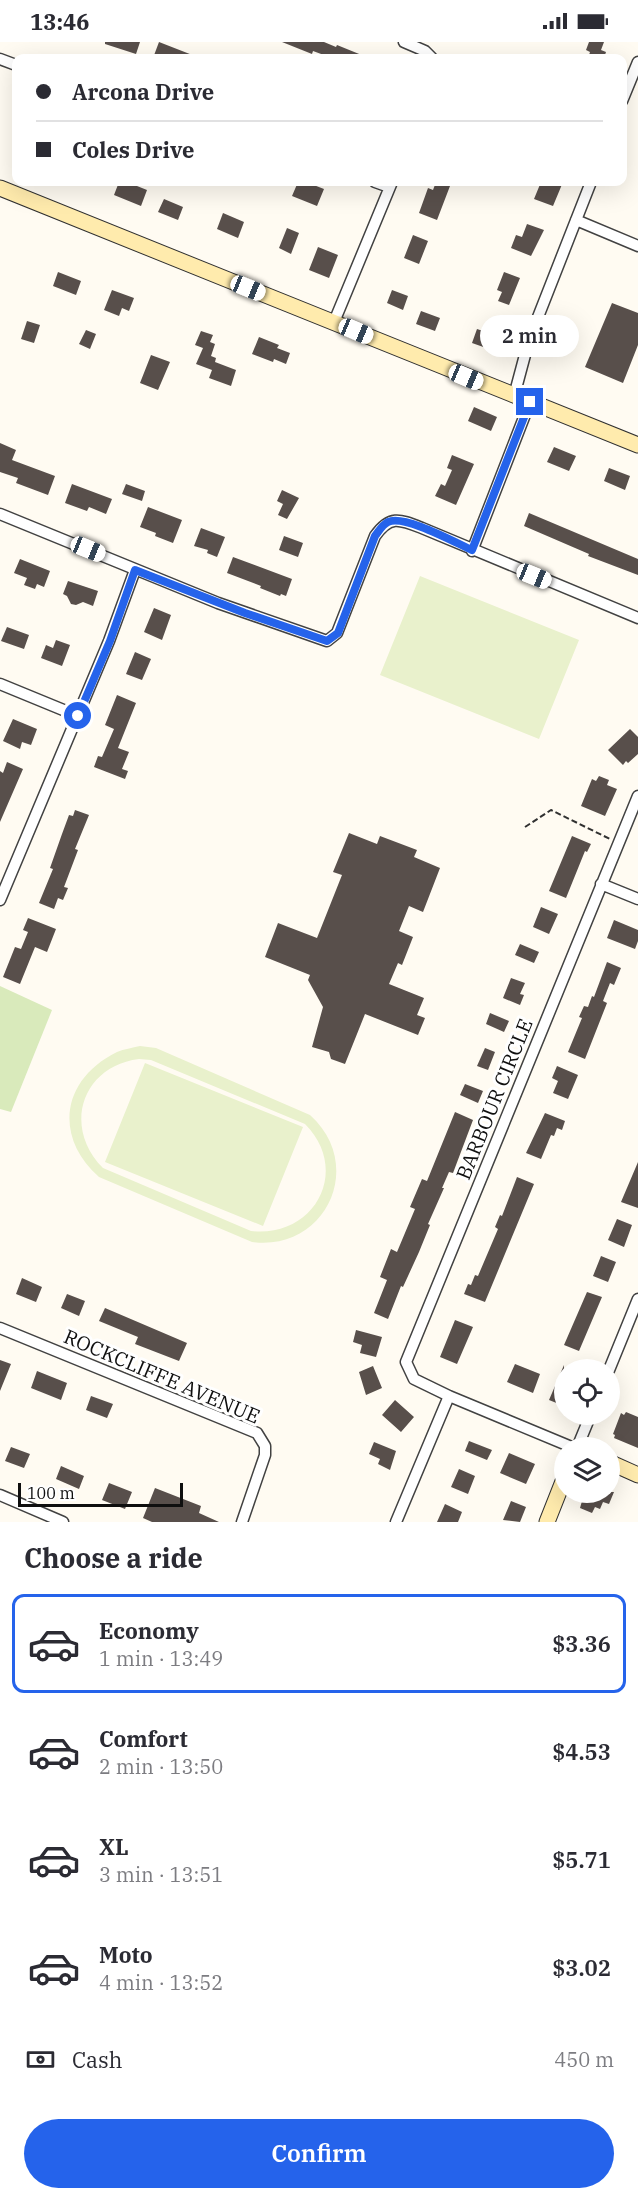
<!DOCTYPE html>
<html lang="en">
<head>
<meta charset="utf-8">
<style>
	body { margin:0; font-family:"IBM Plex Serif",serif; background:#f2f2f3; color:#2b2b33; height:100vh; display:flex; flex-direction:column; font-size:22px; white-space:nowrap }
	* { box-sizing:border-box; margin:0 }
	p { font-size:20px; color:#7c7c81 }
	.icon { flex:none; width:33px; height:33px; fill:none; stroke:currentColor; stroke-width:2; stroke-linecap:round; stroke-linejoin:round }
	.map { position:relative; height:1480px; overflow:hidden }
	.sheet { display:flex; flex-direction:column; background:#fff; flex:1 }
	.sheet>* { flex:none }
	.banner { position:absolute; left:12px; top:12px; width:615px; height:132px; border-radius:12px; box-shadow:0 6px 24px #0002; display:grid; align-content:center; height:132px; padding:0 24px; background:#fff }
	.controls { position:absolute; left:554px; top:1317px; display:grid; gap:12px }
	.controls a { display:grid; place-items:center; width:66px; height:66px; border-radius:50%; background:#fff; box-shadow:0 6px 24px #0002; font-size:30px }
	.scale { position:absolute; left:18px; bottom:15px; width:165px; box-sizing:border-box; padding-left:6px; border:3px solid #0f0f0f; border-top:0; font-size:16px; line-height:21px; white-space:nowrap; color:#0f0f0f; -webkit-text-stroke:4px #fff; paint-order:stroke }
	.end { position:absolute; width:27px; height:27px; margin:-14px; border:8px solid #2563eb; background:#fff; box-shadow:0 0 0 3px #fff }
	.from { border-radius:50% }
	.bubble { position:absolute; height:42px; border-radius:21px; background:#fff; box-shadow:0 6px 24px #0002; font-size:20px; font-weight:600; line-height:42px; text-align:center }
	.car { position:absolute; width:18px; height:36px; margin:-18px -9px; border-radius:8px; box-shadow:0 0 4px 2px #0007; background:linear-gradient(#fff 24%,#345 0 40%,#fff 0 76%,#345 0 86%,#fff 0) }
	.banner b { display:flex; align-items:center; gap:21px; height:57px; font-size:22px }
	.banner b+b { border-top:2px solid #e1e1e2 }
	.banner i { width:15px; height:15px; background:#2b2b33 }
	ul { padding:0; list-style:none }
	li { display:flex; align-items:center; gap:18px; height:99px; margin:0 12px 9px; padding:0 12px; border:3px solid transparent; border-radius:12px }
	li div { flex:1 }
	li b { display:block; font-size:22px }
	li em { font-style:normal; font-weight:600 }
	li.on { border-color:#2563eb }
	li>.icon { width:54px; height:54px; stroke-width:1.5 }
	h2 { padding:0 24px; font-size:27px; line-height:72px }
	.pay { display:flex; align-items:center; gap:15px; height:66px; padding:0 24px; font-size:22px }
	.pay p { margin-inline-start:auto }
	.action { display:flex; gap:12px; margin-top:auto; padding:12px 24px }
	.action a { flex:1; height:69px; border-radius:36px; background:#2563eb; color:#fff; font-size:24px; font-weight:600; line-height:69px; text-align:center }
	.status { display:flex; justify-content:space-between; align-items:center; height:42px; padding:0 30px; background:#fff; direction:ltr }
	.status svg { height:16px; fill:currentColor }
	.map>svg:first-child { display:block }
	.green { fill:#d9eabb }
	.pitch { fill:#e9f1cc; fill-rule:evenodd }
	.building { fill:#584f4b }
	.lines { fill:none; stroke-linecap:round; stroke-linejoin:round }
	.street-casing { stroke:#424242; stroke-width:13 }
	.secondary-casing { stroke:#313131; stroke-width:17 }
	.path { stroke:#313131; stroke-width:2; stroke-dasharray:6 3; stroke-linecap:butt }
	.street { stroke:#fff; stroke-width:10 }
	.secondary { stroke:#ffebad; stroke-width:15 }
	.route { stroke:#2563eb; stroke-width:8 }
	.labels { text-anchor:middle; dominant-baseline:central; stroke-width:6; stroke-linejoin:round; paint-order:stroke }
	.street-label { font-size:20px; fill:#0f0f0f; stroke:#fff }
</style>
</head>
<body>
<div class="status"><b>13:46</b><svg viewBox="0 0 49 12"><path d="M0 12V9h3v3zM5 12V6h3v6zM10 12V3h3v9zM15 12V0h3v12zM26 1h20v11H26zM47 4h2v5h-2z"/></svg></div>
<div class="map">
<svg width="638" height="1480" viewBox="0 0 638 1480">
	<rect width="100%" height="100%" fill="#fffbf2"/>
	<path class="green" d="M0,944l52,24 -41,102 -11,-3z"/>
	<path class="pitch" d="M420,534l159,64 -40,99 -159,-64z
		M140,1004l16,2 154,67c56,50 16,137 -58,127l-153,-65c-46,-41 -37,-98 18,-125 7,-3 15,-4 23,-6zM139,1017l12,1 154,64c46,46 10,114 -54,107l-148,-63c-41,-41 -21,-102 36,-109z
		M145,1021l158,64 -40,99 -158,-64z"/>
	<path class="building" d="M105,0h35l-4,12 -31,-10z
		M159,0l41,16h-47z
		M282,0h42l12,5 1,-2 32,13h-37l-19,-7 -1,3z
		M589,0h15l-3,8 5,2 -2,6h-16l2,-6 -4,-2z
		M119,140h8l20,8 -6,16 -27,-11z
		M298,140h8l18,7 -7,17 -25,-10z
		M436,140l14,4 -13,34 -18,-7 9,-25 5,2z
		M541,140h22l-10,24 -19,-7z
		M164,157l19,8 -5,13 -20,-8z
		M223,171l21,9 -6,16 -21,-9z
		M527,182l17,6 -13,26 -20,-8 5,-13 6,2z
		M287,186l12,5 -8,21 -12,-6z
		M413,193l15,6 -9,23 -15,-6z
		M318,205l20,8 -9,23 -20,-8z
		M58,230l23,9 -5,14 -23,-9z
		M504,230l16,6 -11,27 -11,-4 4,-9 -5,-2z
		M112,248l22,8 -5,13 -7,-3 -3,8 -15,-6z
		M392,248l16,6 -5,14 -16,-7z
		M612,261l26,10v32l-15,38 -38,-16z
		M421,269l19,7 -5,13 -19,-7z
		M27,279l13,4 -6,18 -13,-4z
		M477,287l18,6 -6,14 -17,-6z
		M86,288l10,4 -6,15 -11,-5z
		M201,289l12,4 -3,7 5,2 -4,12 5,2 -1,4 21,8 -5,16 -22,-8 3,-8 -16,-6 7,-16 -8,-3z
		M259,295l20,8 -2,3 13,5 -4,11 -12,-5 -1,3 -21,-8z
		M151,313l19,7 -12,28 -18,-7z
		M474,365l23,10 -6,14 -23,-10z
		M0,401l16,7 -4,10 43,16 -7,19 -32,-12 2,-5 -18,-6z
		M554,405l22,9 -7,15 -22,-9z
		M452,413l22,9 -18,41 -21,-9 6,-12 4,2 7,-16 -5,-2z
		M609,426l21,8 -5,14 -21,-9z
		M72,442l40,15 -6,15 -17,-7 -2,4 -22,-8z
		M126,442l19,7 -3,10 -20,-7z
		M282,448l17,8 -12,21 -9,-4 5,-11 -6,-3z
		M148,465l34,13 -9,23 -18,-7 1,-3 -16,-6z
		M529,471l109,46v16l-50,-19 1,-2 -65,-28z
		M201,486l24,9 -8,20 -10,-4 1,-3 -14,-4z
		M284,494l19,7 -5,14 -19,-7z
		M233,515l59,22 -6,17 -5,-2 -1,2 -20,-8 1,-2 -34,-13z
		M20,517l30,12 -6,16 -7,-3 -2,5 -11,-4 3,-7 -13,-5z
		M68,539l30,10 -5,15 -10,-4 -7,3 -5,-1 -4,-8 -4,-2z
		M154,566l17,7 -9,25 -18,-8z
		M7,585l22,8 -5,14 -23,-8z
		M56,598l14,5 -8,21 -21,-8 5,-13 7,3z
		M135,610l16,7 -9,21 -16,-6z
		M117,653l19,8 -18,45 11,4 -7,17 6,2 -3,8 -31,-12 4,-11 4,1 12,-28 -9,-4z
		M13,677l24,10 -6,16 -9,-3 -2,7 -17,-8z
		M630,687l8,8v17l-10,9 -2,-2 -3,4 -15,-15z
		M7,720l16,7 -23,53v-51l3,2z
		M599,734l10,4 -2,5 10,4 -12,27 -24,-10 11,-27 4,2z
		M75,768l14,5 -14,34 3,1 -14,37 4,1 -5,12 -5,-2 -4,11 -15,-6 14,-34 -3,-1 12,-34 7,-19 4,1z
		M349,791l28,11 3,-8 37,14 -3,7 26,11 -17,44 -14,-6 -10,25 14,6 -11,28 -4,-2 -9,21 35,14 -7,17 8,3 -7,17 -53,-21 -20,50 -14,-5 -2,-7 -17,-5 11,-40 -15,-27 2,-5 -45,-18 13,-34 39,15 25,-63 -9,-3z
		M572,794l19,8 -4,8 -2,-1 -19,47 -17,-7z
		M541,865l17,7 -9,20 -16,-7z
		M28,876l28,11 -9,23 -12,-5 -15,37 -17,-7 12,-30 6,2 7,-17 -5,-2z
		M614,878l24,10v11l-3,8 -28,-11z
		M520,902l19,8 -5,11 -19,-8z
		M607,920l14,6 -7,17 -4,-2 -7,18 4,2 -22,56 -17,-7 14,-34 -3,-1 5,-11 4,1 4,-11 2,1z
		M511,936l14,5 -5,11 4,1 -4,10 -17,-7z
		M490,971l19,8 -5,11 -18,-8z
		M485,1006l10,4 -7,18 -11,-4z
		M557,1024l21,9 -10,24 -15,-6 5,-12 -6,-3z
		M465,1042l18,7 -5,12 -18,-8z
		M455,1070l18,8 -20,53 -4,-1 -7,16h2l-16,36 2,1 -11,27 -16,35 -2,-1 -13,33 -14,-6 13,-33 -7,-3 11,-28 6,3 18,-43 -5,-2 12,-28 5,2z
		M545,1071l20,8 -3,9 -5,-2 -3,8 -3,-1 -10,24 -15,-6z
		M638,1120v46l-17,-6z
		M517,1135l17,7 -49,118 -21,-8 4,-10 3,1 4,-10 3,1 20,-47 -3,-2 5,-12 2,1z
		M617,1177l15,6 -8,22 -16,-7z
		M601,1214l15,6 -8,20 -15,-6z
		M22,1236l20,9 -6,15 -20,-8z
		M587,1250l15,5 -23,54 -15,-6z
		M67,1252l18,7 -6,15 -18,-8z
		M105,1266l82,35 -8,18 -44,-17 3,-7 -39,-16z
		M455,1278l18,7 -16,37 -17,-7z
		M356,1288l26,7 -6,20 -16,-4 2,-8 -9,-3z
		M0,1318l11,4 -11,27z
		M515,1322l25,10 -7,19 -26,-11z
		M564,1323v41l-15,-6z
		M373,1324l9,22 -16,7 -7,-23z
		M37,1329l30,12 -6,17 -30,-12z
		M91,1354l22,8 -6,14 -21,-8z
		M395,1358l19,17 -13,15 -19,-17z
		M626,1370l12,5v31l-24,-10 1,-3 -2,-1 8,-21 3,2z
		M469,1399l23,9 -5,10 -22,-9z
		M374,1400l22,9 -6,19 -12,-6 2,-5 -11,-5z
		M11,1405l19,7 -6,14 -19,-7z
		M509,1411l26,11 -9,20 -26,-11z
		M61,1424l23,10 -5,13 -23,-10z
		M459,1427l16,7 -7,18 -17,-7z
		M109,1441l23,9 -7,17 -23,-9z
		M155,1446l46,18 -2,7 20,9h-67l-9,-4z
		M581,1450h33l-5,12 -6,-2 -3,7 -5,-2 -3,6 -12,-5 4,-14z
		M511,1459l15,6 -6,15 -17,-2z
		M445,1462l17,8 -4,10h-21z"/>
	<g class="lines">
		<defs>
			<path id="street" d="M404,0l21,9 7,7
				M0,17l16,6
				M622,59l16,-39
				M375,140l14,5
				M576,178l62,26
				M334,280l58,-140
				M514,354l15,-56 62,-158
				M0,472l218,89 109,38 10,-8 38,-97c15,-21 24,-17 47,-8l216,90
				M472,509l58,-149
				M0,642l78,32
				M601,842l37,15
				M0,858l109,-259 26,-71
				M0,1286l257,105 8,13v9l-23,67
				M609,1328l29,-71
				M449,1354l-35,-17 -8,-17 232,-566
				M577,1406l14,-34
				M0,1453l63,27
				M396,1480l53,-126 125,52"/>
			<path id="secondary" d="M0,146l638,257
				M609,1420l29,13
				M547,1480l17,-43"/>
		</defs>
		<use href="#street" class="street-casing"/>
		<use href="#secondary" class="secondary-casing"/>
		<path class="path" d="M525,785l26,-17 59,29"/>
		<use href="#street" class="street"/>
		<use href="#secondary" class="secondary"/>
	</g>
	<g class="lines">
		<path class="route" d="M78,674l32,-75 25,-71 110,43 82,28 11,-8 37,-97c4,-5 7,-11 13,-14 16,-8 68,21 84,28l58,-148"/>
	</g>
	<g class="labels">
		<g class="street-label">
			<text transform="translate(494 1057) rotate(-68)">BARBOUR CIRCLE</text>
			<text transform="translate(162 1334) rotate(23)">ROCKCLIFFE AVENUE</text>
		</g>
	</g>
</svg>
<div class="controls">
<a><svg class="icon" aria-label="locate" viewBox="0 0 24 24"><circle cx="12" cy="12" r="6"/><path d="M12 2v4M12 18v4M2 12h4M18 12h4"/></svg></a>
<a><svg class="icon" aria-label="layers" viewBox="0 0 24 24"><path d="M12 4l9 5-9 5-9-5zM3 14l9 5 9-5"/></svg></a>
</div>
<div class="scale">100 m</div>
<i class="end from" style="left:78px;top:674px"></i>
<i class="end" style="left:530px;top:360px"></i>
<div class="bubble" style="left:480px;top:273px;width:99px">2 min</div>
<i class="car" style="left:248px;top:246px;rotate:112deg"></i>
<i class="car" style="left:356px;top:289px;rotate:113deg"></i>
<i class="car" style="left:466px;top:335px;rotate:113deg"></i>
<i class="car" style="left:88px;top:507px;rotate:112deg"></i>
<i class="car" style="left:534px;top:534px;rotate:112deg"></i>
<div class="banner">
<b><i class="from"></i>Arcona Drive</b>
<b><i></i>Coles Drive</b>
</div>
</div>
<section class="sheet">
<h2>Choose a ride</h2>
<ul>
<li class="on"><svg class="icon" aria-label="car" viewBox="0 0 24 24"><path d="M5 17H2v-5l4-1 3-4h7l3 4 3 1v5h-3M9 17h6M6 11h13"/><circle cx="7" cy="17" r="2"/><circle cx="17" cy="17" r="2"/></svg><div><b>Economy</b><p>1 min · 13:49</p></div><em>$3.36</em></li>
<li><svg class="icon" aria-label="car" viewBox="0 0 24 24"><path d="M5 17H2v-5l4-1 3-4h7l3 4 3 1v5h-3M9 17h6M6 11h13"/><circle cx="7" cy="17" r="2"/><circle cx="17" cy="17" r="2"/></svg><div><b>Comfort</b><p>2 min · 13:50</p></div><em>$4.53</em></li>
<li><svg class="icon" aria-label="car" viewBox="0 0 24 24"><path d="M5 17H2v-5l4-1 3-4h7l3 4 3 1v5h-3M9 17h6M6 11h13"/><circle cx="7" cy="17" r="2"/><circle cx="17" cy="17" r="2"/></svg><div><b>XL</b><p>3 min · 13:51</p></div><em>$5.71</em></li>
<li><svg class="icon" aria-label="car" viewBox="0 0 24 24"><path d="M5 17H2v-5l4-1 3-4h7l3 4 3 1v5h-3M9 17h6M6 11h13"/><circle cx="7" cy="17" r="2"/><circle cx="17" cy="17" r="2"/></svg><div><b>Moto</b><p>4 min · 13:52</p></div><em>$3.02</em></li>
</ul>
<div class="pay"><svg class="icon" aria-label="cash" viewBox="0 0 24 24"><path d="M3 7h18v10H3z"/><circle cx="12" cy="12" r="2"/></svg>Cash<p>450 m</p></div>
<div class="action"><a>Confirm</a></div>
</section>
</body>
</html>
